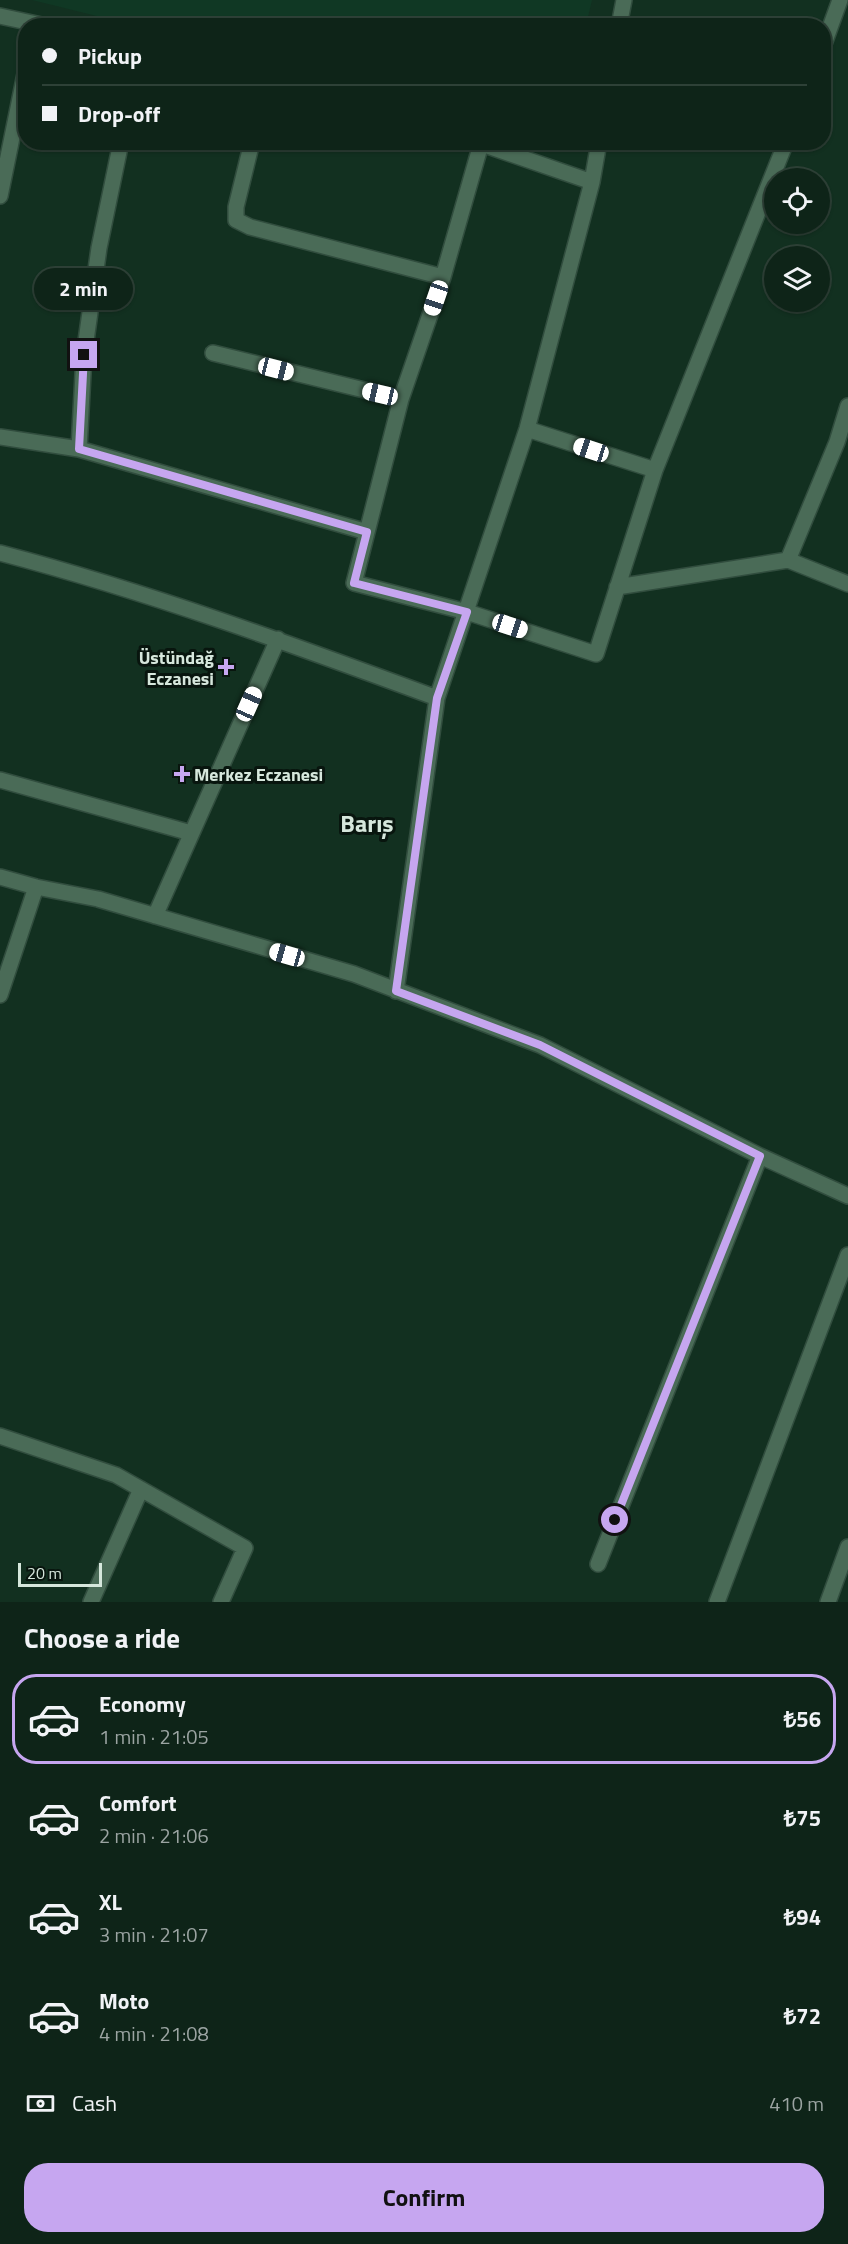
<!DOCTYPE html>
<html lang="en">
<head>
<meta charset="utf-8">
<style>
	body { margin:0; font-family:"Titillium Web",sans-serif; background:#172c21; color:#f1f3f6; height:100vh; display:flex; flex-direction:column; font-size:22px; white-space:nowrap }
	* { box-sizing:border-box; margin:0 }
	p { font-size:20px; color:#9ba4a2 }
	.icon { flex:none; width:33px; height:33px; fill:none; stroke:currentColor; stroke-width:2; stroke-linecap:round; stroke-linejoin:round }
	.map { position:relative; height:1602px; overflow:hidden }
	.sheet { display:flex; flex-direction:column; background:#0e2418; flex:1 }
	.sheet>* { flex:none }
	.hud { position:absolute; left:18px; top:18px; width:813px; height:132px; border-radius:24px; box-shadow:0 2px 4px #0004,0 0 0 2px #2e4137; display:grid; align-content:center; height:132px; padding:0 24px; background:#0e2418 }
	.controls { position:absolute; left:764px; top:168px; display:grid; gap:12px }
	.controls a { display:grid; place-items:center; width:66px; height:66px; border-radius:50%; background:#0e2418; box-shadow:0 2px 4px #0004,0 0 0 2px #2e4137; font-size:30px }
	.scale { position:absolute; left:18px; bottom:15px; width:84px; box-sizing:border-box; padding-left:6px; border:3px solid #d6e7dc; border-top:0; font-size:16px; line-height:21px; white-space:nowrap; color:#d6e7dc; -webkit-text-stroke:4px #08150e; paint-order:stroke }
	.end { position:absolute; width:27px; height:27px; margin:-14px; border:8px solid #c6a6f0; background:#111; box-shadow:0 0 0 3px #111 }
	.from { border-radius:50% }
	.bubble { position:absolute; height:42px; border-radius:21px; background:#0e2418; box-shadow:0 2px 4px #0004,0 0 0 2px #2e4137; font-size:20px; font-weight:700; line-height:42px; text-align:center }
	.car { position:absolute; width:18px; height:36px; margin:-18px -9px; border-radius:8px; box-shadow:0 0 4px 2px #0007; background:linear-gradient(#fff 24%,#345 0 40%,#fff 0 76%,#345 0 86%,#fff 0) }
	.hud b { display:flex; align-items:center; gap:21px; height:57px; font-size:22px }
	.hud b+b { border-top:2px solid #2e4137 }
	.hud i { width:15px; height:15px; background:#f1f3f6 }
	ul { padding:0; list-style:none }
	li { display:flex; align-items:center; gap:18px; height:90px; margin:0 12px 9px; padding:0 12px; border:3px solid transparent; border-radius:24px }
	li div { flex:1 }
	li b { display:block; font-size:22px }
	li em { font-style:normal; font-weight:700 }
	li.selected { border-color:#c6a6f0 }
	li>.icon { width:54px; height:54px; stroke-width:1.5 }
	h2 { padding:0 24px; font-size:27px; line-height:72px }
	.pay { display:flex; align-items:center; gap:15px; height:66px; padding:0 24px; font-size:22px }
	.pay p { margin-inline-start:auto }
	.cta { display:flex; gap:12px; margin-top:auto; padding:12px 24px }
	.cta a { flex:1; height:69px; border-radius:24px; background:#c6a6f0; color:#111; font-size:24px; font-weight:700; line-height:69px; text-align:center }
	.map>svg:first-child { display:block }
	.built { fill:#103824 }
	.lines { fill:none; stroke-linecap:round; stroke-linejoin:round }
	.minor-casing { stroke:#314d3e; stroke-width:18 }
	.minor { stroke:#4a6b57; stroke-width:15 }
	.route { stroke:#c6a6f0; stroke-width:8 }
	.poi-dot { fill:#c6a6f0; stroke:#08150e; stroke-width:2 }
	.labels { text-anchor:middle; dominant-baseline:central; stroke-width:6; stroke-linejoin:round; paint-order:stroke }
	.poi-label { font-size:18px; font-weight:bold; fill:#d6e7dc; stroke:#08150e; text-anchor:end }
	.district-label { font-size:24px; font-weight:bold; fill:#d6e7dc; stroke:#08150e }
</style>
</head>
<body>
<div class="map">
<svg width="848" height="1602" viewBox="0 0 848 1602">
	<rect width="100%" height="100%" fill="#123020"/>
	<path class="built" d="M32,0h560l-6,25 -449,1z"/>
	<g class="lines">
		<defs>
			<path id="minor" d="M0,16l46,10
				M619,26l5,-26
				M824,44l16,-44
				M252,142l-16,65v13l14,7 193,50
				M476,142l116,40
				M481,144l-38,133 -42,122 -47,184 113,29 129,42 59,-184 131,-328
				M0,196l26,-127
				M213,353l188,46
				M527,429l128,41
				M0,437l79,12 288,83
				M79,449l5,-94 15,-107 22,-106
				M0,553c149,39 293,92 437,145
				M788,560l49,-118 11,-36
				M617,587l171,-27 60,24
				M0,780l191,53
				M0,877l36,10 62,12 256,75 186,71 220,111 88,40
				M155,916l123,-277
				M396,991l41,-293 90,-269 65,-247 7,-40
				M0,995l36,-108
				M0,1436l116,39 129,73 -24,54
				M598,1564l162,-408
				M91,1602l50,-113
				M717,1602l131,-347
				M828,1602l20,-55"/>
		</defs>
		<use href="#minor" class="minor-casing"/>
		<use href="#minor" class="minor"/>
	</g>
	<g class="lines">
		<path class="route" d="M84,355l-5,94 288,83 -13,51 113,29 -30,86 -41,293 144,54 220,111 -145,364"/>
	</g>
	<g class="poi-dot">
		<path d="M223 658h6v6h6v6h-6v6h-6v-6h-6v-6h6z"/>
		<path d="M179 765h6v6h6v6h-6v6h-6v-6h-6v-6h6z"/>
	</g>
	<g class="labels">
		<g class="poi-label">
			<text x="214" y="657">Üstündağ<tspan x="214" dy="21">Eczanesi</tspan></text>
			<text x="194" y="774" text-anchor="start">Merkez Eczanesi</text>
		</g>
		<g class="district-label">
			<text x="367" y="823">Barış</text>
		</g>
	</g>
</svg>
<div class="controls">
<a><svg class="icon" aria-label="locate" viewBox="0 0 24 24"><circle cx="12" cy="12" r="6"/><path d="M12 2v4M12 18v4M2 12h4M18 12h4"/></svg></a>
<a><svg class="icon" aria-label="layers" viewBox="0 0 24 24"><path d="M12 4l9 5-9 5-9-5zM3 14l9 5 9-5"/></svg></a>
</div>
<div class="scale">20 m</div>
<i class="end from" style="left:615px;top:1520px"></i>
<i class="end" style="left:84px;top:355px"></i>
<div class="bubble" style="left:34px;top:268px;width:99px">2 min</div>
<i class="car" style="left:436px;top:298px;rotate:199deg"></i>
<i class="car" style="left:276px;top:369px;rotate:104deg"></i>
<i class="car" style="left:380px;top:394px;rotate:283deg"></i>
<i class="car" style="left:591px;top:450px;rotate:288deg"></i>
<i class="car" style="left:510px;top:626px;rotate:108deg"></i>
<i class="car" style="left:249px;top:704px;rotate:24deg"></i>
<i class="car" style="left:287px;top:955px;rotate:286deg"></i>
<div class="hud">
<b><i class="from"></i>Pickup</b>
<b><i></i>Drop-off</b>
</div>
</div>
<section class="sheet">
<h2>Choose a ride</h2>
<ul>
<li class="selected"><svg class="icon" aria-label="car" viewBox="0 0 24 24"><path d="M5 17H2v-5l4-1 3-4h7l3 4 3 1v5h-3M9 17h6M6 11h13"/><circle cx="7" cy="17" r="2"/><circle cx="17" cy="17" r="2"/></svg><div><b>Economy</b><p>1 min · 21:05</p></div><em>₺56</em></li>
<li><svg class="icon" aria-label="car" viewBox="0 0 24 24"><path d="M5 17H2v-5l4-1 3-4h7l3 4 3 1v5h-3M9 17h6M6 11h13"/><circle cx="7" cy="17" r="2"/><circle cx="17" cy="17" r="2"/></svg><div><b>Comfort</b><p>2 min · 21:06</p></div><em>₺75</em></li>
<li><svg class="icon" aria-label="car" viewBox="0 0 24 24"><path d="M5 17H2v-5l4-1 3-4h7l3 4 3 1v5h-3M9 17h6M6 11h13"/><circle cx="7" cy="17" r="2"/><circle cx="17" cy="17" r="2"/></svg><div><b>XL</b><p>3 min · 21:07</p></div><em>₺94</em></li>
<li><svg class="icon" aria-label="car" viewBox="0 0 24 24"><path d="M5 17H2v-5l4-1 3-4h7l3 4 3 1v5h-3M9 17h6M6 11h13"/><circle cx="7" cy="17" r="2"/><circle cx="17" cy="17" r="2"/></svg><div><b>Moto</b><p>4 min · 21:08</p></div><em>₺72</em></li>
</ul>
<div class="pay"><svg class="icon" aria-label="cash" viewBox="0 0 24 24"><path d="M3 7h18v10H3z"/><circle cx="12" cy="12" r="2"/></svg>Cash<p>410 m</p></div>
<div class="cta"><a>Confirm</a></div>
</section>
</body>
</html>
